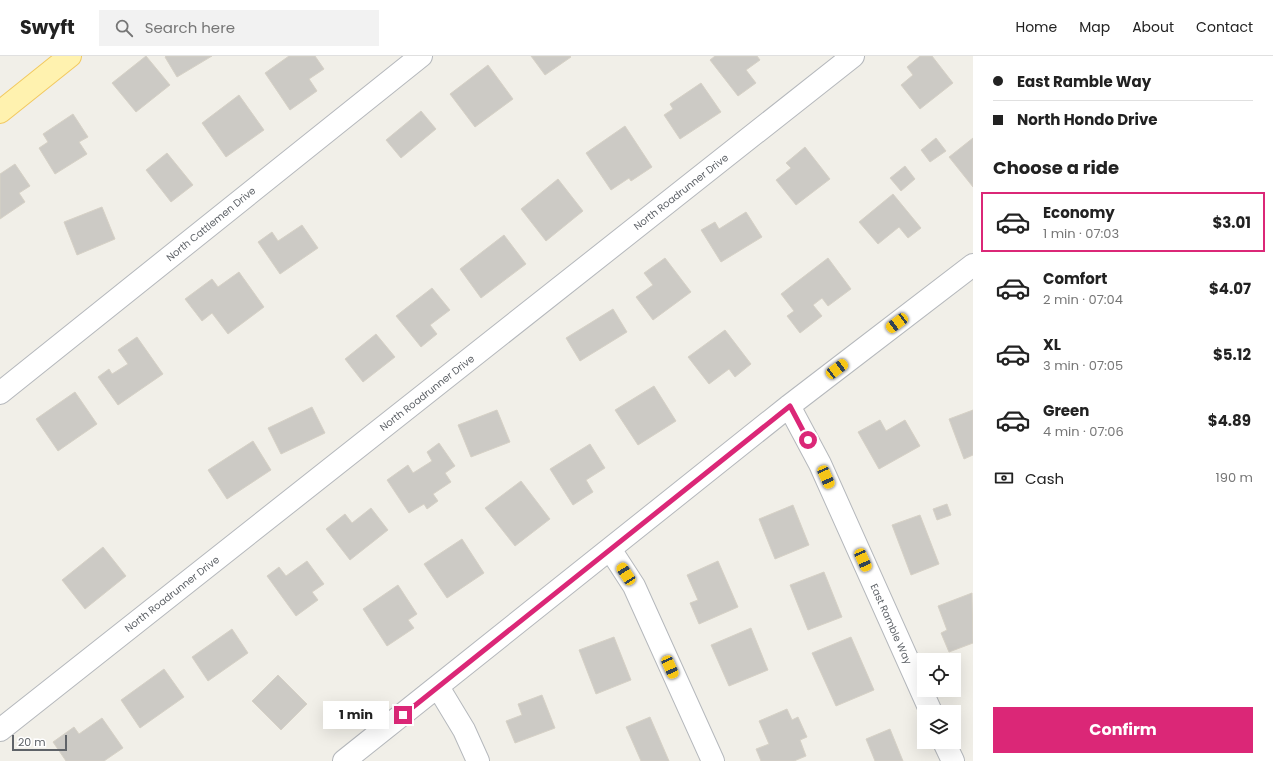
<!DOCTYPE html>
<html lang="en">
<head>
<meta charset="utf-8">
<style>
	body { margin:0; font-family:Poppins,sans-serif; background:#f2f2f2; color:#222; height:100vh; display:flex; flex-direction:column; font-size:15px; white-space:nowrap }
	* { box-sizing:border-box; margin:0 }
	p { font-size:13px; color:#767676 }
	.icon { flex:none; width:22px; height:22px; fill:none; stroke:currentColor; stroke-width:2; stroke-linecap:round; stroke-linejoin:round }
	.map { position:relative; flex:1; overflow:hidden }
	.panel { display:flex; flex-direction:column; background:#fff; width:300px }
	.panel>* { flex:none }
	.top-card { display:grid; align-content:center; height:88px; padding:0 20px; background:#fff }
	.buttons { position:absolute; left:917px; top:597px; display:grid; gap:8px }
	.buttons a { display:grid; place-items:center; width:44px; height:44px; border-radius:0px; background:#fff; box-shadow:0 4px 16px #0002; font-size:20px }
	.scale { position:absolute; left:12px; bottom:10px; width:55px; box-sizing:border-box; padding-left:4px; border:2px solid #5f6368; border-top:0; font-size:11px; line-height:14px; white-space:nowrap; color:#5f6368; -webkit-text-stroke:3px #fff; paint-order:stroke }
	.end { position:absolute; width:18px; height:18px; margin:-9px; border:5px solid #db2777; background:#fff; box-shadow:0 0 0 2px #fff }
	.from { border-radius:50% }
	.bubble { position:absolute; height:28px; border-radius:0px; background:#fff; box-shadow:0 4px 16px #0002; font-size:13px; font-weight:700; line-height:28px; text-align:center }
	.car { position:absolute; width:12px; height:24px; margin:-12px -6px; border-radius:5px; box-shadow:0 0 3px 1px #0007; background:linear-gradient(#f5c518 24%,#345 0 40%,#f5c518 0 76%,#345 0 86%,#f5c518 0) }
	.top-card b { display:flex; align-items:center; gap:14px; height:38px; font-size:15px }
	.top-card b+b { border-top:1px solid #e0e0e0 }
	.top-card i { width:10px; height:10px; background:#222 }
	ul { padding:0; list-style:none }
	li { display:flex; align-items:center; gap:12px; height:60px; margin:0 8px 6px; padding:0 12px; border:2px solid transparent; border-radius:0px }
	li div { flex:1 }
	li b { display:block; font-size:15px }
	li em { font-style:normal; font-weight:700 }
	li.active { border-color:#db2777 }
	li>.icon { width:36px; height:36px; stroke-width:1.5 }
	h2 { padding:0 20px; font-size:18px; line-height:48px }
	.pay { display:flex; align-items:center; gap:10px; height:44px; padding:0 20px; font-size:15px }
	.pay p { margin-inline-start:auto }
	.cta { display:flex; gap:8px; margin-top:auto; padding:8px 20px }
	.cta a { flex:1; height:46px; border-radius:0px; background:#db2777; color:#fff; font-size:16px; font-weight:700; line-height:46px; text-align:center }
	header { display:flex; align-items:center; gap:24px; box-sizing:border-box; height:56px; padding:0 20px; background:#fff; border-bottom:1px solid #e0e0e0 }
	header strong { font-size:19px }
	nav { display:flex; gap:22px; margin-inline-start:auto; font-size:14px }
	.search { width:280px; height:36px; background:#f2f2f2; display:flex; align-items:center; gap:10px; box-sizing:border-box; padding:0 14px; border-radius:0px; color:#767676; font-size:15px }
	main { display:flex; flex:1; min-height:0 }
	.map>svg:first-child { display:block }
	.building { fill:#cccac5; stroke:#d6d1c6 }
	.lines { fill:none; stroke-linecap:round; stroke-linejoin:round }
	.minor-casing { stroke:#b5b8bc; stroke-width:24 }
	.major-casing { stroke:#f2c960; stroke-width:24 }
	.minor { stroke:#fff; stroke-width:22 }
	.major { stroke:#fff2af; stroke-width:22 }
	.route { stroke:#db2777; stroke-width:5 }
	.labels { text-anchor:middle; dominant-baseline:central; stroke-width:3; stroke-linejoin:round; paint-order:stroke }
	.street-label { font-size:10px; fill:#5f6368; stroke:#fff }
</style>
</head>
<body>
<header>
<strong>Swyft</strong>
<div class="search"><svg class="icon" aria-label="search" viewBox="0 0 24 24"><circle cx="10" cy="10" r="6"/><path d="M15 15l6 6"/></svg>Search here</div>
<nav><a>Home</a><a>Map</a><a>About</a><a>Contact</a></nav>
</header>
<main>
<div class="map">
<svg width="973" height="705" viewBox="0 0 973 705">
	<rect width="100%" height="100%" fill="#f1efe8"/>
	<path class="building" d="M146,0l24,29 -34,27 -24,-29z
		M166,0h46l-35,21 -12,-20z
		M289,0h26l9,13 -15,10 8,12 -27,19 -25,-37z
		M531,0h39l1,1 -26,18z
		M715,0h42l3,4 -14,10 10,13 -18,13 -28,-36z
		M920,0h12l21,27 -33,26 -19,-24 12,-10 -6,-8z
		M488,9l25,34 -38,28 -25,-33z
		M701,27l20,29 -41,27 -16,-24 9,-6 -3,-5z
		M239,39l25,35 -38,27 -24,-34z
		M421,55l15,18 -35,29 -15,-18z
		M73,58l15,23 -9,5 8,12 -32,20 -16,-26 9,-6 -5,-8z
		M625,70l27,41 -21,14 -2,-3 -18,12 -25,-37z
		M936,82l10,13 -16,11 -9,-12z
		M973,82v49l-24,-30z
		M805,91l25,32 -34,26 -20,-25 15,-12 -5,-5z
		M167,97l26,32 -22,17 -25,-32z
		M15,108l15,22 -11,7 6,9 -25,17v-45z
		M905,110l10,13 -14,12 -11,-13z
		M558,123l25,32 -37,30 -25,-32z
		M893,138l28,34 -13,10 -9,-11 -21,17 -19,-22z
		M102,151l13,32 -38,16 -13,-33z
		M746,156l16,25 -41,25 -20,-32 14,-8 4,7z
		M302,169l16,23 -38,26 -22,-32 14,-10 6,9z
		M504,179l22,29 -45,34 -21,-29z
		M665,202l26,34 -38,28 -17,-23 17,-12 -9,-12z
		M828,202l23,31 -23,17 -6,-8 -9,7 9,11 -22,17 -13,-17 7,-5 -13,-17z
		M239,216l25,35 -36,27 -16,-21 -10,8 -17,-22 27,-20 6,8z
		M432,232l18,22 -20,15 7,9 -16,13 -25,-31z
		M613,253l14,23 -47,29 -14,-23z
		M725,274l26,34 -16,13 -6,-8 -20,15 -21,-27z
		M376,278l19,23 -32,25 -18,-23z
		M137,281l26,37 -45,31 -20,-28 11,-8 3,5 16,-10 -10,-14z
		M654,330l22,35 -38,24 -23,-35z
		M75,336l22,32 -39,27 -22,-32z
		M312,351l13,26 -44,21 -13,-26z
		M497,354l13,32 -39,15 -13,-32z
		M973,354v45l-9,4 -15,-40z
		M880,364l6,11 19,-11 15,26 -41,23 -21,-37z
		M253,385l18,29 -44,29 -19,-29z
		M439,387l16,23 -10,7 6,9 -18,12 5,7 -11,8 -3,-5 -15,9 -22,-33 21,-15 5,8 19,-12 -5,-9z
		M590,388l15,24 -19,12 7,12 -20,13 -23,-36z
		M521,425l29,38 -35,27 -30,-38z
		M947,448l4,11 -14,5 -4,-11z
		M793,449l16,40 -34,14 -16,-40z
		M371,452l17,22 -38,30 -24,-31 19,-15 7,9z
		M920,459l19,49 -28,11 -19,-50z
		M462,483l22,34 -37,25 -23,-34z
		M103,491l23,29 -41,33 -23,-29z
		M307,505l17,23 -12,8 6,8 -22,16 -29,-40 12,-9 7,9z
		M718,505l20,46 -39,17 -9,-21 8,-3 -11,-25z
		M824,516l18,45 -34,13 -18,-45z
		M398,529l19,29 -9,6 6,8 -27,18 -24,-37z
		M972,537l1,50 -24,9 -8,-19 6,-3 -9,-24z
		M751,572l17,42 -39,16 -18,-41z
		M232,573l16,24 -40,28 -16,-24z
		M614,581l17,43 -35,14 -17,-44z
		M851,581l23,53 -38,16 -24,-53z
		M164,613l20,28 -44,31 -19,-28z
		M278,619l29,29 -26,26 -29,-29z
		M542,639l13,33 -40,15 -9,-22 16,-6 -4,-11z
		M787,653l5,11 6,-3 9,20 -7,3 6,16 -12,5h-33l-5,-12 13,-5 -10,-23z
		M650,661l19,44h-28l-15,-34z
		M102,662l21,30 -19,13h-38l-13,-19 21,-15 5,7z
		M890,673l13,32h-28l-9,-22z"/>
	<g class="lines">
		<defs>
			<path id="minor" d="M0,337l421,-337
				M789,350l31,58 111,248
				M610,493l24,37 79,175
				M438,631l26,43 14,31
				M0,674l853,-674
				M944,686l9,19
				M344,705l445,-355 184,-141"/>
			<path id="major" d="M0,56l70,-56"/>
		</defs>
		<use href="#minor" class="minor-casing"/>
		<use href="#major" class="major-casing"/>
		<use href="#minor" class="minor"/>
		<use href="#major" class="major"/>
	</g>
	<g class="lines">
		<path class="route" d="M403,659l387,-309 18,34"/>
	</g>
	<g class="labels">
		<g class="street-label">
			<text transform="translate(681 136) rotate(-38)">North Roadrunner Drive</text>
			<text transform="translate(211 168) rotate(-39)">North Cattlemen Drive</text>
			<text transform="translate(427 337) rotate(-38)">North Roadrunner Drive</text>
			<text transform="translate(172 538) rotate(-38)">North Roadrunner Drive</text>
			<text transform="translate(891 568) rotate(66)">East Ramble Way</text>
		</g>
	</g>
</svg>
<div class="buttons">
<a><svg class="icon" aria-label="locate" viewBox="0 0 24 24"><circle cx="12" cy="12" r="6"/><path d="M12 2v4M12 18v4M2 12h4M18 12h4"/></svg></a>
<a><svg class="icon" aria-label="layers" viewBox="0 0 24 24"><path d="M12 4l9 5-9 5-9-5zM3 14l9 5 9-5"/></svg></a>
</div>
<div class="scale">20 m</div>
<i class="end from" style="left:808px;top:384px"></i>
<i class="end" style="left:403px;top:659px"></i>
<div class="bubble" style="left:323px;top:645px;width:66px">1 min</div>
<i class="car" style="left:897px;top:267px;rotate:233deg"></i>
<i class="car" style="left:837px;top:313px;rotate:53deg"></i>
<i class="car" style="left:826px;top:421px;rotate:156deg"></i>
<i class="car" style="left:863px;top:504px;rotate:156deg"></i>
<i class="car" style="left:626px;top:518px;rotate:327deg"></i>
<i class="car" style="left:670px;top:611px;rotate:156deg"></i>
</div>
<section class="panel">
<div class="top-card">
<b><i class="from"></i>East Ramble Way</b>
<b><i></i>North Hondo Drive</b>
</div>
<h2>Choose a ride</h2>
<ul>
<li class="active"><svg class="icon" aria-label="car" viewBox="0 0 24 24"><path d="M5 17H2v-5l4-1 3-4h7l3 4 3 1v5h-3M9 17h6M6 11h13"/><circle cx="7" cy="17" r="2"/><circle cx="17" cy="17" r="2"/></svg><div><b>Economy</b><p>1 min · 07:03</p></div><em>$3.01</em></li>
<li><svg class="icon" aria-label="car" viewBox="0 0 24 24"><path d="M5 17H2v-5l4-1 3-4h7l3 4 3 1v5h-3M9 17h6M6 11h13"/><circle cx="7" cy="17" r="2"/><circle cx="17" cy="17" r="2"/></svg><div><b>Comfort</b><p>2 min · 07:04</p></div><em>$4.07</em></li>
<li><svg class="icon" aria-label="car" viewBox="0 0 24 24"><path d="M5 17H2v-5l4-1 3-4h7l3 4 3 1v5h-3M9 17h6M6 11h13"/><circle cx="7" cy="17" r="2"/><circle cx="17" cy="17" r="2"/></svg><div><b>XL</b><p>3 min · 07:05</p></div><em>$5.12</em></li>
<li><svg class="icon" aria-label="car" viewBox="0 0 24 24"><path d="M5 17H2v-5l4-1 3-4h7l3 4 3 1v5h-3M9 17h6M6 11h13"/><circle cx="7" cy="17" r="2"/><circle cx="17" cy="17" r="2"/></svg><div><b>Green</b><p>4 min · 07:06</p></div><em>$4.89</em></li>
</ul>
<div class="pay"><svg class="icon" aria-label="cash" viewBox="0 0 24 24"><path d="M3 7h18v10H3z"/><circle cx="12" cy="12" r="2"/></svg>Cash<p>190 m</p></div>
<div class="cta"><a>Confirm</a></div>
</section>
</main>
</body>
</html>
